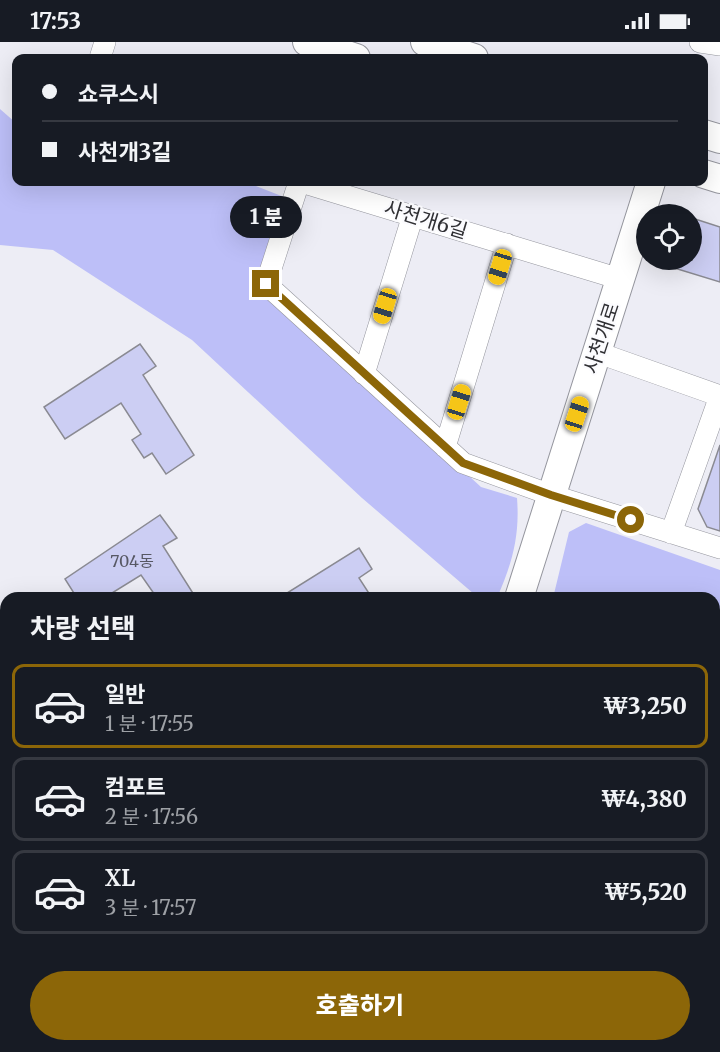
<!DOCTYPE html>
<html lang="ko">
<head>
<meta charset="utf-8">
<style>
	body { margin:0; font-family:Merriweather,"Noto Sans KR",serif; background:#242831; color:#f1f3f6; height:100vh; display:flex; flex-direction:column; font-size:22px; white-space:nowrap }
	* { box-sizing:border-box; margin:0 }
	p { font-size:20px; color:#9ea1a6 }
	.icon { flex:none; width:33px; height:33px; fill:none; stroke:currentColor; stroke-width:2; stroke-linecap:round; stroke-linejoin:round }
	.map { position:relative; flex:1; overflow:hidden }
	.side { position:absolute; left:0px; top:550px; width:720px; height:460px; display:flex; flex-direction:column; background:#171b24; border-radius:18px 18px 0 0; box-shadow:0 6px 24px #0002 }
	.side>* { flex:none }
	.guide { position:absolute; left:12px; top:12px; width:696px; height:132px; border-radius:12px; box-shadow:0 6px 24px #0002; display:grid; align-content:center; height:132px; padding:0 30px; background:#171b24 }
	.buttons { position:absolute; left:636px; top:162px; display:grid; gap:12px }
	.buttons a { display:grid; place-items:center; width:66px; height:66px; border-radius:50%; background:#171b24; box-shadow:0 6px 24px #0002; font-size:30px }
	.end { position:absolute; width:27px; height:27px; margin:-14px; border:8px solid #8c6608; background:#fff; box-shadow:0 0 0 3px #fff }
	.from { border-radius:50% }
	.bubble { position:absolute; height:42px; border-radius:21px; background:#171b24; box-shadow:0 6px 24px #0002; font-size:20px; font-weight:800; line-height:42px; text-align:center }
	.car { position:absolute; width:18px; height:36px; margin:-18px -9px; border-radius:8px; box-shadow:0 0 4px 2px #0007; background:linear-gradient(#f5c518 24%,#345 0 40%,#f5c518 0 76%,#345 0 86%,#f5c518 0) }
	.guide b { display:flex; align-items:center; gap:21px; height:57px; font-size:22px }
	.guide b+b { border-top:2px solid #363941 }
	.guide i { width:15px; height:15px; background:#f1f3f6 }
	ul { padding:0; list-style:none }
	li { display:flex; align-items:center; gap:18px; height:84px; margin:0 12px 9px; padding:0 18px; border:3px solid #363941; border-radius:12px }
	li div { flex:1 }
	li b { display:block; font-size:22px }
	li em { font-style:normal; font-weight:800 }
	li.current { border-color:#8c6608 }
	li>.icon { width:54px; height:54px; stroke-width:1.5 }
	h2 { padding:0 30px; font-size:27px; line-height:72px }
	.action { display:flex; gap:12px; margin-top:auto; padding:12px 30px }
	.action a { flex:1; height:69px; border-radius:36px; background:#8c6608; color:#fff; font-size:24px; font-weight:800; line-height:69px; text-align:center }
	.status { display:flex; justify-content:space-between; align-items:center; height:42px; padding:0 30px; background:#171b24; direction:ltr }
	.status svg { height:16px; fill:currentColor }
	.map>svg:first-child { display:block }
	.green { fill:#bdbff8 }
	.building { fill:#cccef3; stroke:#8a8a92; stroke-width:1.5 }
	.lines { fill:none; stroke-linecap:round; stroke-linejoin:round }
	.street-casing { stroke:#95969e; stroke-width:22 }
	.secondary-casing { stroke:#95969e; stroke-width:30 }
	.street { stroke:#fff; stroke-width:21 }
	.secondary { stroke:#fff; stroke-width:28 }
	.route { stroke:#8c6608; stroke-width:8 }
	.labels { text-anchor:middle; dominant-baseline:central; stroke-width:4.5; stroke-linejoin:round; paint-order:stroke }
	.number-label { font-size:16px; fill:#575864 }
	.street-label { font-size:20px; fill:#303034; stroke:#fbfbfe }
</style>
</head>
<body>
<div class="status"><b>17:53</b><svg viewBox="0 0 49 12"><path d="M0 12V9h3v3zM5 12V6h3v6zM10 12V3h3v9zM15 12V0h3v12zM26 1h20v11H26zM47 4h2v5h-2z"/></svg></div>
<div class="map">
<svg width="720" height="1010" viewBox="0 0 720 1010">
	<rect width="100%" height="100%" fill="#ededf5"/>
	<path class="green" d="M0,67l16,14v59h230l38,15 -23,88 220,202 36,11c3,38 -5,66 -20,100h-13l-10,-4 -112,-96 -170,-158 -139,-90 -53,-5z
		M586,481l134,47v161l-6,-2v-131h-161l16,-66z"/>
	<path class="building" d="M692,176l28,9v55l-49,-15 2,-7h19z
		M140,302l16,22 -13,9 51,80 -28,19 -14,-21 -8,5 -12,-18 9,-6 -20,-31 -56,36 -21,-32z
		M720,403v86l-13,-4 -9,-18z
		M160,473l17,23 -14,8 33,52h-39l-16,-23 -37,23h-27l-12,-19z
		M359,506l13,21 -13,9 13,20h-93z
		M720,943v33l-6,-11v-18z
		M241,1005h58l15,5h-75z
		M480,1005h108l3,5h-120z"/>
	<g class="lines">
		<defs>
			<path id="street" d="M700,0l20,3
				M100,16l5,-16
				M299,140l-33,102 197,179 88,32 169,53
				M301,140l319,97
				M596,310l124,44
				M364,332l49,-159
				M445,405l62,-203
				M671,491l49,-137
				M0,741l6,2
				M86,1010l1,-5
				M219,1010l1,-5"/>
			<path id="secondary" d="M307,0l49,16
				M425,0l49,16
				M704,92l16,5
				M704,132l16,5
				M519,556l132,-416
				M375,1010l2,-5"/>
		</defs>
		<use href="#street" class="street-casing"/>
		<use href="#secondary" class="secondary-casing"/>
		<use href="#street" class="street"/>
		<use href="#secondary" class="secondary"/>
	</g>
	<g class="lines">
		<path class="route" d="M266,242l197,179 88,32 80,25"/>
	</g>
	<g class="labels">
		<g class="number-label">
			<text x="132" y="519">704동</text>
		</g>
		<g class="street-label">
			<text transform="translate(426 177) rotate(17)">사천개6길</text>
			<text transform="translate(601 296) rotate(-72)">사천개로</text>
		</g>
	</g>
</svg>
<div class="buttons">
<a><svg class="icon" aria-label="locate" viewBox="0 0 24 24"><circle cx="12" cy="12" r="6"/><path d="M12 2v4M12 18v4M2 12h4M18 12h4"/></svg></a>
</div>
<i class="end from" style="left:631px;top:478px"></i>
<i class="end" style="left:266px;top:242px"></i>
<div class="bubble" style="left:230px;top:154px;width:72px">1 분</div>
<i class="car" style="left:500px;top:225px;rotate:197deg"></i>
<i class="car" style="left:385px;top:264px;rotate:197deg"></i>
<i class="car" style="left:459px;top:360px;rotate:17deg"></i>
<i class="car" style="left:577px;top:372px;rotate:18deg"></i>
<div class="guide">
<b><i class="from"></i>쇼쿠스시</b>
<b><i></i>사천개3길</b>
</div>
<section class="side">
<h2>차량 선택</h2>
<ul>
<li class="current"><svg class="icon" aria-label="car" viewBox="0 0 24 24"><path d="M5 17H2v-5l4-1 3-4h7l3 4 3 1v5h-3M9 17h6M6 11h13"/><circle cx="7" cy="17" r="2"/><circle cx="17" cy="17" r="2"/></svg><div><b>일반</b><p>1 분 · 17:55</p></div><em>₩3,250</em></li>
<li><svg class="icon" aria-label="car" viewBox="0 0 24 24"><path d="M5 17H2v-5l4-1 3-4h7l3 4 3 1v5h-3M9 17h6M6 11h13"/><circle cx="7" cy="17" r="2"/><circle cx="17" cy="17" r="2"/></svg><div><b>컴포트</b><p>2 분 · 17:56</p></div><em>₩4,380</em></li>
<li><svg class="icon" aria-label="car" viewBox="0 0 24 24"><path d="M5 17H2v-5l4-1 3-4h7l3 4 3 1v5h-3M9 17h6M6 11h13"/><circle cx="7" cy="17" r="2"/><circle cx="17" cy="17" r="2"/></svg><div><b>XL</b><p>3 분 · 17:57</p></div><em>₩5,520</em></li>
</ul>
<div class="action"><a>호출하기</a></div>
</section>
</div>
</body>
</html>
